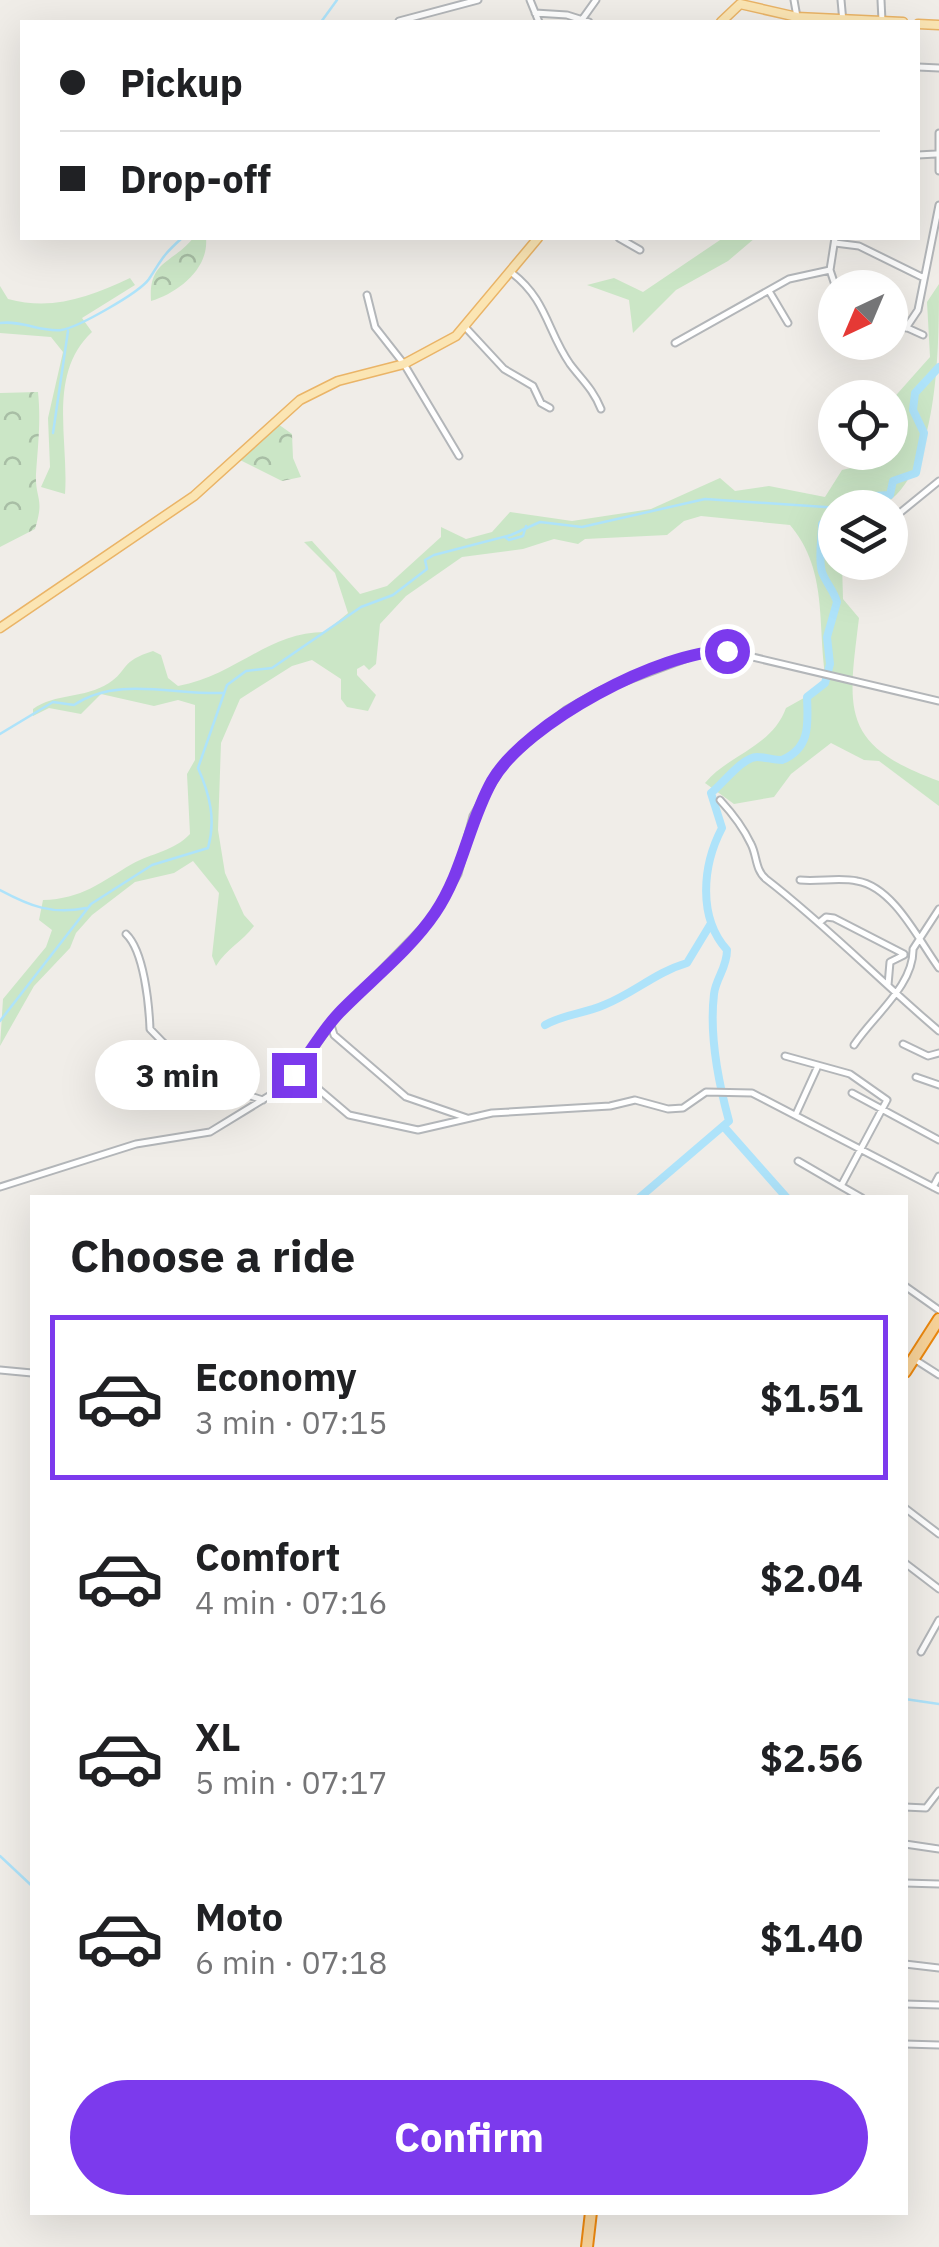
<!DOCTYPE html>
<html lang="en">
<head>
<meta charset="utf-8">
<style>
	body { margin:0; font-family:"IBM Plex Sans",sans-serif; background:#f2f2f2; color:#202124; height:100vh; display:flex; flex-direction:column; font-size:38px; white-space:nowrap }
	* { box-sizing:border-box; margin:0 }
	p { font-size:32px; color:#757577 }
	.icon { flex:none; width:55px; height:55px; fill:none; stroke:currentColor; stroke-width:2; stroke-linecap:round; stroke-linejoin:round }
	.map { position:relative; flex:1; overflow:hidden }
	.drawer { position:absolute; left:30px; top:1195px; width:878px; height:1020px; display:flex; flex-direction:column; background:#fff; border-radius:0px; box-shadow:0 10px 40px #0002 }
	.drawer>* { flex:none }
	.hud { position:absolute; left:20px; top:20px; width:900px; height:220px; border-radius:0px; box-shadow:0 10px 40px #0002; display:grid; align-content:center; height:220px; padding:0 40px; background:#fff }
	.needle { width:65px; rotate:224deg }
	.controls { position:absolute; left:818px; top:270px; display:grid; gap:20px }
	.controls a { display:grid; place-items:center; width:90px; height:90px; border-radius:50%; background:#fff; box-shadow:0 10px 40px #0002; font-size:50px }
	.end { position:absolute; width:45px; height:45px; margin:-22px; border:12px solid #7c3aed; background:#fff; box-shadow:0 0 0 5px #fff }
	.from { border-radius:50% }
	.bubble { position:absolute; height:70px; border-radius:35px; background:#fff; box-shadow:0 10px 40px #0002; font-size:32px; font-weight:800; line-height:70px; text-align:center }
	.hud b { display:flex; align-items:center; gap:35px; height:95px; font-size:38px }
	.hud b+b { border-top:2px solid #e0e0e0 }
	.hud i { width:25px; height:25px; background:#202124 }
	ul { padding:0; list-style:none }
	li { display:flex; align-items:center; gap:30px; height:165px; margin:0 20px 15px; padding:0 20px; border:5px solid transparent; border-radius:0px }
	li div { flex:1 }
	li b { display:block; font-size:38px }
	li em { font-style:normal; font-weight:800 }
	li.current { border-color:#7c3aed }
	li>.icon { width:90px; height:90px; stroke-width:1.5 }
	h2 { padding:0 40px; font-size:45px; line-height:120px }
	.action { display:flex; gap:20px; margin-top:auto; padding:20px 40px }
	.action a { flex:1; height:115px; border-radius:60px; background:#7c3aed; color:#fff; font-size:40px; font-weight:800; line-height:115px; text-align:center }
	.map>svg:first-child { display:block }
	.grass { fill:#cbe6c6 }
	.forest { fill:url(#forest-crowns) }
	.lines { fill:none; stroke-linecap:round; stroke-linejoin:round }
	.stream { stroke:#aee3fa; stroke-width:2.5 }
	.river { stroke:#aee3fa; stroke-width:8 }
	.minor-casing { stroke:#b3b6b9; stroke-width:9 }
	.major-casing { stroke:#eab467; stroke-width:11 }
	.highway-casing { stroke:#eb870e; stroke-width:14 }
	.minor { stroke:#fff; stroke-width:5 }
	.major { stroke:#fbe5b3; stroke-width:8 }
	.highway { stroke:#f7d298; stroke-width:10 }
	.route { stroke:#7c3aed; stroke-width:12 }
</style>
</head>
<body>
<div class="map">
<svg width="939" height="2247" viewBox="0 0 939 2247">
	<defs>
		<pattern id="forest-crowns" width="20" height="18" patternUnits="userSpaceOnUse" patternTransform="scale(2.5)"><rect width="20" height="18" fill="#cbe6c6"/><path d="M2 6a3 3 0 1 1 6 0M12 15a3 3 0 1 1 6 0" fill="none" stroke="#a8bea5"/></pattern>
	</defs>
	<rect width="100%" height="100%" fill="#f0ede8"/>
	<path class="grass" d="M723,238h32l-27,23 -52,29 -43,43 -4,-33 -42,-15 27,-7 29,14z
		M130,278l5,7 -53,33 10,14c-45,42 -23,108 -27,162l-24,-7 9,-20 -2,-49 15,-66 -12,-15 -51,-4v-47l8,13c45,12 81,-2 122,-21z
		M939,284c0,65 0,190 -57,222 -13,5 -33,1 -47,2v54l7,1 1,36 16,19c-11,91 -20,127 80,163v25l-60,-45 -15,-1 -33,-17 -40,31 -17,23 -40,7 -29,-21c24,-29 67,-36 81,-75l41,-23c-11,-56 3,-113 -37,-160l-89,-9 -17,5 -17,14 -82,4 -7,5 -24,-5 -31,10 -61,8 -56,39 -26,28 -4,40 -7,6 -5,-5 -7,4v6l19,20 -8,16 -21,-4 -6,-8v-20l-29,-19 -20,6 -52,33 -19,44 -3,87 7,43 19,42 10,11c-12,16 -27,22 -38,40l-4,-10 7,-63 -26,-32 -19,12 -39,9 -43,33 -16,18 -6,15 -36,38 -34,60 3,-47 43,-52 6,-17 -13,-10 4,-20c39,-1 58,-18 89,-36 20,-11 42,-13 58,-30l-3,-60 8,-14v-55l-17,-5 -24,6 -53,-12 -20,20 -32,-6 -16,8v-7c22,-16 51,-10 76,-26 19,-12 11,-22 44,-32l8,4 7,23 10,8c57,-10 90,-54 147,-54l23,-19 -13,-40 -31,-31 8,-1 48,53 27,-8 54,-49v-10l25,12 26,-7 18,-20 62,9 79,-12 69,-31 15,13 34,-5 56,11 17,-27 13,-3 9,-14 26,-1v-50l40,-45 -3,-55z"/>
	<path class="forest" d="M193,238h13c3,31 -28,55 -55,63 -3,-41 23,-38 42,-63z
		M38,392c3,29 0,53 -2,82 -1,26 9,23 -1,55l-35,18v-154z
		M278,424l14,10 1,24 8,19 -19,4 -42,-21z"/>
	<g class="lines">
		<path class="stream" d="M321,22l16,-22
			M0,323c22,-3 40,9 61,7 16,-2 78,-37 88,-51 14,-21 12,-22 33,-41
			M53,433l15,-102
			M505,537l4,3 14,-4 3,-10
			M0,734l53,-32 21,3c43,-29 99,-10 149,-12
			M0,890c30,16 52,25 86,18
			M0,1021l91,-117 61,-39 56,-17c8,-28 2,-53 -10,-80l29,-83 19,-14 26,-3 89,-61 32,-12 34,-26 -2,-9 9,-5 77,-20 29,-13 42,5 123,-28 135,9
			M905,1699l34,5
			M0,1856l32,30"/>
		<path class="river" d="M849,508l24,-12 17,-1 3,-14 23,-8 8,-40 -11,-23 2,-17 24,-26
			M545,1025c19,-11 38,-11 59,-20 30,-12 52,-33 83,-42l23,-38
			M725,1128l62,70
			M639,1198l90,-77c-11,-40 -20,-85 -15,-127 2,-16 13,-26 13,-44 -29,-32 -25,-84 -5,-122l-11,-35c11,-8 31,-36 46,-36 8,0 16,3 25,3 29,-12 26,-37 25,-63l18,-14 5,-19 -3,-27 10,-35c-3,-11 -11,-19 -15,-30 -4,-14 0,-33 0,-48l13,-12"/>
		<defs>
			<path id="minor" d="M530,0l9,22
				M794,0l3,17
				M841,0l2,22
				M881,0l1,21
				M535,13l32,2 22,7
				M399,21l79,-21
				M581,21l15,-21
				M918,67l21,1
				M939,133v38
				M918,155l18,-1
				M619,238l21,12
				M835,238l-5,32 6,18
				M835,243l24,3 65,32
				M512,273c35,27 35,58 58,91 12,16 23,25 31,45
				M769,291l19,32
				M367,295l8,32 29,37 55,92
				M890,320l33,15
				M466,328l38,41 29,17 8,17 9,5
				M906,328l12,-18 21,-105
				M675,343l114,-64 41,-9
				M896,516l43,-35
				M720,800c12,13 23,27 31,44 6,11 4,26 15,35 60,46 114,102 173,152
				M800,880c19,2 39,-3 57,1 37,6 62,60 82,87
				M820,922l6,-5 8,1 70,36
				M126,934c18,17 23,70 24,95 32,35 68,58 113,71
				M888,985l2,-23 14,-7
				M331,1025l3,10 72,62 61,21
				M903,1044l25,12 11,-3
				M854,1045c20,-30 60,-60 59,-96l26,-40
				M785,1056l65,18 37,26 -46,86 -43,-25
				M303,1064l6,17 40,34 69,15 74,-17 118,-7 25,-6 33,9 15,-1 23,-16 46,1 187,97
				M916,1077l23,8
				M852,1093l87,47
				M796,1114l21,-46
				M841,1186l21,12
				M0,1187l136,-43 74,-12 67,-41 18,-16 41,-58 97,-100 25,-43 15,-58 32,-54 61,-52 36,-20 104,-39h21l212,50
				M933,1187l6,-11
				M905,1286l34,24
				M914,1359l25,16
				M0,1370l32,3
				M905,1508l34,26
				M905,1563l34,26
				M921,1652l18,-32
				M905,1807l21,1 13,-17
				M905,1844l34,5
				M905,1883l34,1
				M905,1964l34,4
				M905,2004l34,1
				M905,2044l34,1"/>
			<path id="major" d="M721,22l19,-18 57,13 106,5
				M918,24l21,1
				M0,628l194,-132 106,-96 38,-19 66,-17 52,-28 82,-98"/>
			<path id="highway" d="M905,1372l34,-53
				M587,2247l4,-35"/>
		</defs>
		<use href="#minor" class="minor-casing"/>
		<use href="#major" class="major-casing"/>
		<use href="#highway" class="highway-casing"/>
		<use href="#minor" class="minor"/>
		<use href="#major" class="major"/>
		<use href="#highway" class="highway"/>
	</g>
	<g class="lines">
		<path class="route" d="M294,1075c15,-21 28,-44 45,-62 31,-32 71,-63 96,-100 28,-41 33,-89 57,-132 33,-58 170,-131 235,-130"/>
	</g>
</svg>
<div class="controls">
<a><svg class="needle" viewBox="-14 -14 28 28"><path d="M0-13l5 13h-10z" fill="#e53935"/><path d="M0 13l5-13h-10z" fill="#757577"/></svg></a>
<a><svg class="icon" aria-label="locate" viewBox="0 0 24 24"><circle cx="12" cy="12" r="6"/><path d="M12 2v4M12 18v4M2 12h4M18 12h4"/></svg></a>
<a><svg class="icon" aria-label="layers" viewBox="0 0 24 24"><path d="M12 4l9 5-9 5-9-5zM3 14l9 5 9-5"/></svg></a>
</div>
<i class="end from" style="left:727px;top:651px"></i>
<i class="end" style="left:294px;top:1075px"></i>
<div class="bubble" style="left:95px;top:1040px;width:165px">3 min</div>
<div class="hud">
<b><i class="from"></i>Pickup</b>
<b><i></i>Drop-off</b>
</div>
<section class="drawer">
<h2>Choose a ride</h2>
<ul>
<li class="current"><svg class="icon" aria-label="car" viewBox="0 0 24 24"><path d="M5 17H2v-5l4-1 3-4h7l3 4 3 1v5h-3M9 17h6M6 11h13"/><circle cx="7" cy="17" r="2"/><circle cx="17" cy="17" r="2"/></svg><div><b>Economy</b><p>3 min · 07:15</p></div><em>$1.51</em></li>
<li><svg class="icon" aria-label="car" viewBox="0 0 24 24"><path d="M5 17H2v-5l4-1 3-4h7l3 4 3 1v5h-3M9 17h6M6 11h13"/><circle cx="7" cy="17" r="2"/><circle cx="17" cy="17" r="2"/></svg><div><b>Comfort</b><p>4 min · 07:16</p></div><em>$2.04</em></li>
<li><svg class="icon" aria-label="car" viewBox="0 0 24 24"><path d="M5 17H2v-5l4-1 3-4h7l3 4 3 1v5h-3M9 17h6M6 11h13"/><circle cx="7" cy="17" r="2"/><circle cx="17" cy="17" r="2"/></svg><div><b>XL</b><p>5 min · 07:17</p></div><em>$2.56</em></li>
<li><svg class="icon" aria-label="car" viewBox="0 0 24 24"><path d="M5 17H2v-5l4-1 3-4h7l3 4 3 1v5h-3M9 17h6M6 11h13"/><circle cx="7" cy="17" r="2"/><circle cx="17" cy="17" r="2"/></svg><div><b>Moto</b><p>6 min · 07:18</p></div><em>$1.40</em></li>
</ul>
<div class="action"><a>Confirm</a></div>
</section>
</div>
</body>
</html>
